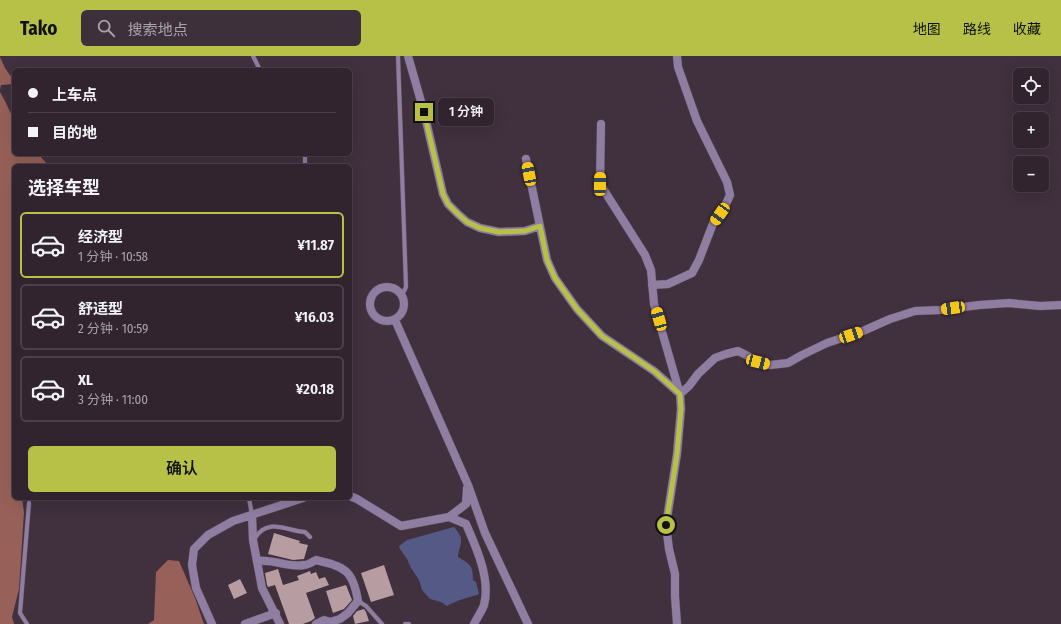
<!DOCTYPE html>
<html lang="zh">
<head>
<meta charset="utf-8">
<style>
	body { margin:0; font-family:"Fira Sans Condensed","Noto Sans SC",sans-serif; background:#3d303a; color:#f1f3f6; height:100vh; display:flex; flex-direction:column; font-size:15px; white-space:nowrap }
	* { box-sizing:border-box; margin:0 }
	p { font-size:13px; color:#a8a4aa }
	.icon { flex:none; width:22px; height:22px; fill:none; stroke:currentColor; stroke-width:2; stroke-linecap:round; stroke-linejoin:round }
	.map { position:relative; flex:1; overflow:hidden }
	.sheet { position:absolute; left:12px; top:108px; width:340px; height:336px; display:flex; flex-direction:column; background:#31242e; border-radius:6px; box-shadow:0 4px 16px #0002,0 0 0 1px #4c414a }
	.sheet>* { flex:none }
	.guide { position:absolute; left:12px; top:12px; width:340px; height:88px; border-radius:6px; box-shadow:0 4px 16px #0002,0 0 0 1px #4c414a; display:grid; align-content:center; height:88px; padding:0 16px; background:#31242e }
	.buttons { position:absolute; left:1013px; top:12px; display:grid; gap:8px }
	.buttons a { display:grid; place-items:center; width:36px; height:36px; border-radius:6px; background:#31242e; box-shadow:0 4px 16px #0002,0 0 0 1px #4c414a; font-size:20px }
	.end { position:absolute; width:18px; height:18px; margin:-9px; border:5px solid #b7c148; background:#111; box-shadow:0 0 0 2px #111 }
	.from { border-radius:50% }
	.bubble { position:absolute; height:28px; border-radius:6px; background:#31242e; box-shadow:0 4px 16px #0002,0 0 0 1px #4c414a; font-size:13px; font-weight:600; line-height:28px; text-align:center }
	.car { position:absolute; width:12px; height:24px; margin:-12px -6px; border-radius:5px; box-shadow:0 0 3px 1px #0007; background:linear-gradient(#f5c518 24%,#345 0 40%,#f5c518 0 76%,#345 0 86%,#f5c518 0) }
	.guide b { display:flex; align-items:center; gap:14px; height:38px; font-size:15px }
	.guide b+b { border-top:1px solid #4c414a }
	.guide i { width:10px; height:10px; background:#f1f3f6 }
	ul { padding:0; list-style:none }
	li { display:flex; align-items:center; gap:12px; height:66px; margin:0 8px 6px; padding:0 8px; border:2px solid #4c414a; border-radius:6px }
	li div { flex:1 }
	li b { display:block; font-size:15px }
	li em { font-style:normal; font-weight:600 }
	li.active { border-color:#b7c148 }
	li>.icon { width:36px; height:36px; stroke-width:1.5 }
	h2 { padding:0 16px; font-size:18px; line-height:48px }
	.primary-button { display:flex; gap:8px; margin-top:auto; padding:8px 16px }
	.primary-button a { flex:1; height:46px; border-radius:6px; background:#b7c148; color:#111; font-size:16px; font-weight:600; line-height:46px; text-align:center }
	header { display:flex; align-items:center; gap:24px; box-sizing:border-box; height:56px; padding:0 20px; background:#b7c148; color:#111 }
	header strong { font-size:19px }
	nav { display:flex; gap:22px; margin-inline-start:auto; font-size:14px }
	.search { width:280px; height:36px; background:#3d303a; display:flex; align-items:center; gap:10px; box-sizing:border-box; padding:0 14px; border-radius:6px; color:#a8a4aa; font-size:15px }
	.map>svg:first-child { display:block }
	.forest { fill:#976159 }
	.water { fill:#545985 }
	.building { fill:#b79ca2 }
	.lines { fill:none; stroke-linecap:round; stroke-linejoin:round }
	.lane-casing { stroke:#5d4d5a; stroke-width:5 }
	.street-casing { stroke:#5d4d5a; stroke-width:9 }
	.lane { stroke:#8f7da2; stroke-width:4 }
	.street { stroke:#8f7da2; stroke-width:8 }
	.route { stroke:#b7c148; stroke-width:5 }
</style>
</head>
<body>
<header>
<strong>Tako</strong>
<div class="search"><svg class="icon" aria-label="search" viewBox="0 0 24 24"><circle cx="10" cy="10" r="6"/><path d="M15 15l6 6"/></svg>搜索地点</div>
<nav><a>地图</a><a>路线</a><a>收藏</a></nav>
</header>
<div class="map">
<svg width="1061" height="568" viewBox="0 0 1061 568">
	<rect width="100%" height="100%" fill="#41303e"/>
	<path class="forest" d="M0,1l5,11 9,13v3l-13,1 -1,4z
		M0,36l5,9 9,19v34h24l11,12h-35v332h8l2,14 -5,77 -7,28 2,7h-14z
		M168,504l11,1 16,37 9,26h-56l6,-4 2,-48z"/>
	<path class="water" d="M454,471c6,8 9,10 6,20 -1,4 -2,6 -2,10 12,7 15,8 15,23l3,2 3,12c-11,4 -22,6 -32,12l-6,-4 -11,-3 -8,-9 -3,-10 -8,-12 -4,-9 -7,-10 -1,-3 8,-6z"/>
	<path class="building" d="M274,477l26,8 -1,2 9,2 -4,14 -11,1 -25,-6z
		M384,509l10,30 -23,7 -10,-29z
		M278,513l5,16 16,-5 -2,-4 13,-5 1,3 5,-2 3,7 6,-2 4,8 -23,8 9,25 -4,3 -8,3h-14l-14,-39 -7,2 -1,-2 -2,-12z
		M240,523l7,14 -13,6 -6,-14z
		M346,529l6,15 -8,9 -11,4 -7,-22z
		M364,553l2,3 3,9 -14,3 -2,-8 4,-5z"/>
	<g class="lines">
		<defs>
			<path id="lane" d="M253,0l7,14
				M398,0l8,231 -4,8
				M305,110v-12
				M249,442l3,17
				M255,482c13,-21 32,-7 50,-6l5,5
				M358,545l8,5 16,18
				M27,568l-7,-11 9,-110
				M405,568h4"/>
			<path id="street" d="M408,0l16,56 19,82 5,10 10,10 9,8 13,6 19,4 26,-1 15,-5
				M601,68l-1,60 45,71 6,15 3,34 26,90 1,15 -4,45 -11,71 3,24 6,25v22l2,28
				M526,103l21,101 8,18 22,31 25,27 52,35 26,23 9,-8 9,-12 17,-16 11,-4 12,-3 10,5 10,6 12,3 18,-2 14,-8 25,-12 36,-12 27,-12 25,-8 25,-1 39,-5 30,-2 31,3 21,-1
				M652,229l16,-1 24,-11 7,-13 15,-39 11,-15 5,-11 -3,-13 -30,-61 -19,-54 -1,-11
				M370 248a17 17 0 1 1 34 0a17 17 0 1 1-34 0Z
				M395,264l73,165 17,48 43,91
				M350,440l7,3 44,27 48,-9 17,-13 1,-16
				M252,459l1,25 9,48 18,36
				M449,461l17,7c10,23 25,55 18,81 -2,6 -7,13 -10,19
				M258,505c17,-2 29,7 46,4 4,0 8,-3 12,-5 29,7 37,10 42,41l-10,12 -8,6 -10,3 -6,-2 -8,4
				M212,568l-16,-36 -4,-23 2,-16 14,-14 25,-14 70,-23
				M245,568l31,-11"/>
		</defs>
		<use href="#lane" class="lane-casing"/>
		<use href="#street" class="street-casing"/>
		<use href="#lane" class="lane"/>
		<use href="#street" class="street"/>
	</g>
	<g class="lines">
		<path class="route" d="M424,56l19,82 5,10 10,10 9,8 13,6 19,4 26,-1 15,-5 7,34 8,18 22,31 25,27 21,14 31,21 26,23 1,15 -4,45 -11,71"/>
	</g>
</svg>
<div class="buttons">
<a><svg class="icon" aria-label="locate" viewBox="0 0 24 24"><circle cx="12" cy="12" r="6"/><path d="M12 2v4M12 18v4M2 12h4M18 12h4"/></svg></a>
<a>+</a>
<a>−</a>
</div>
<i class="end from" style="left:666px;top:469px"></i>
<i class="end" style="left:424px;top:56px"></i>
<div class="bubble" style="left:438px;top:42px;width:56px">1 分钟</div>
<i class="car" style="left:529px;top:118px;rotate:349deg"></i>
<i class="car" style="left:600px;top:128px;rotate:1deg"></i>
<i class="car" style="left:720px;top:158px;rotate:215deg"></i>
<i class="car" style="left:953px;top:252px;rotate:262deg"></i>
<i class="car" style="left:659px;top:263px;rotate:344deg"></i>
<i class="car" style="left:851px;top:279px;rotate:71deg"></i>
<i class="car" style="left:758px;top:306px;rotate:104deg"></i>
<div class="guide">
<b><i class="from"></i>上车点</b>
<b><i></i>目的地</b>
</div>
<section class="sheet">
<h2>选择车型</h2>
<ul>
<li class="active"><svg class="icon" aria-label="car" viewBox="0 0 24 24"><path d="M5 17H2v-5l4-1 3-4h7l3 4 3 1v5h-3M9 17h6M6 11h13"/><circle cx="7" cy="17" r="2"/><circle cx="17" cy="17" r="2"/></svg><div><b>经济型</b><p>1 分钟 · 10:58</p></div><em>¥11.87</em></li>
<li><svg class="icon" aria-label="car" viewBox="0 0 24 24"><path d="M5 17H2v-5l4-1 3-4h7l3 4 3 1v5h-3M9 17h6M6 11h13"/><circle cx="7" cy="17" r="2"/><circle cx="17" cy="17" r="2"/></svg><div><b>舒适型</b><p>2 分钟 · 10:59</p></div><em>¥16.03</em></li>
<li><svg class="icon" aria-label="car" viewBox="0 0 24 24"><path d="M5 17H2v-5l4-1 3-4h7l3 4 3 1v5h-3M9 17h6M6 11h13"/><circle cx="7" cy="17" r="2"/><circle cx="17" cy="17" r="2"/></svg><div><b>XL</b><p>3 分钟 · 11:00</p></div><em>¥20.18</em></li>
</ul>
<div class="primary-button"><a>确认</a></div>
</section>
</div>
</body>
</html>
